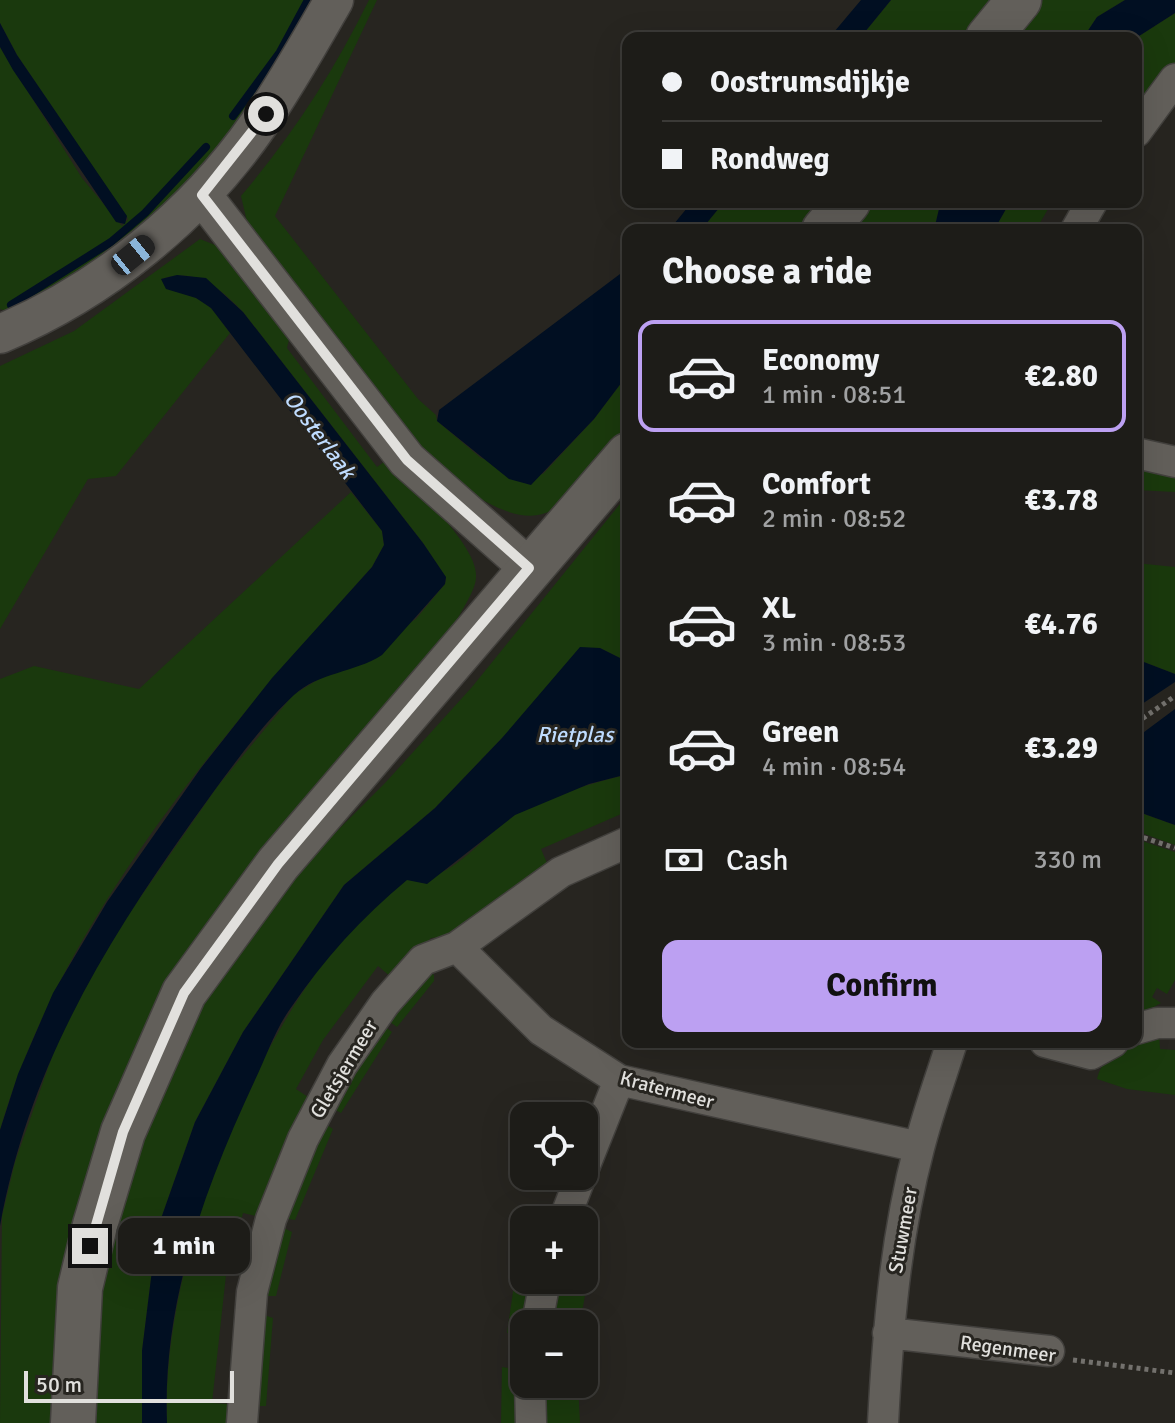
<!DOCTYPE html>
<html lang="en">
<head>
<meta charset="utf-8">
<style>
	body { margin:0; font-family:Signika,sans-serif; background:#252521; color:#f1f3f6; height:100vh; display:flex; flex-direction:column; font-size:30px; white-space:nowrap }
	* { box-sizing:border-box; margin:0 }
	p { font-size:26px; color:#a0a1a2 }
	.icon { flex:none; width:44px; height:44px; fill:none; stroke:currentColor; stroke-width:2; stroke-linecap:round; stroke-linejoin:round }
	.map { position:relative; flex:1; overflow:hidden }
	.side { position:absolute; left:622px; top:224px; width:520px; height:824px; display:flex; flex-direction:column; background:#1d1c18; border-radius:16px; box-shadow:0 8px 32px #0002,0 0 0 2px #3b3a37 }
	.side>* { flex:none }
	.hud { position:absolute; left:622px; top:32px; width:520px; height:176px; border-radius:16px; box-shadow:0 8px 32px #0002,0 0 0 2px #3b3a37; display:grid; align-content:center; height:176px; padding:0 40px; background:#1d1c18 }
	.buttons { position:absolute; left:510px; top:1102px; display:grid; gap:16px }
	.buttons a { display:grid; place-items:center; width:88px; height:88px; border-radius:16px; background:#1d1c18; box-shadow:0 8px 32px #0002,0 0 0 2px #3b3a37; font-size:40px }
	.scale { position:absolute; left:24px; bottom:20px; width:210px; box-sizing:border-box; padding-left:8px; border:4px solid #e1e0dd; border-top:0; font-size:22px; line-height:28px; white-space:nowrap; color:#e1e0dd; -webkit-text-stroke:6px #272520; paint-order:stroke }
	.end { position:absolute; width:36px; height:36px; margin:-18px; border:10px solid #e1e0dd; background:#111; box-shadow:0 0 0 4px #111 }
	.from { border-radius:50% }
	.bubble { position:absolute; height:56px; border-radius:16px; background:#1d1c18; box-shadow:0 8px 32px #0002,0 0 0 2px #3b3a37; font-size:26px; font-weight:800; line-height:56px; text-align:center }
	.car { position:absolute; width:24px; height:48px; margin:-24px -12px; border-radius:10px; box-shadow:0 0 6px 2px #0007; background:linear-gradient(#222 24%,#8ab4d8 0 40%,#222 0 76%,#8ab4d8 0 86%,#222 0) }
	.hud b { display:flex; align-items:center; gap:28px; height:76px; font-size:30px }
	.hud b+b { border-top:2px solid #3b3a37 }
	.hud i { width:20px; height:20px; background:#f1f3f6 }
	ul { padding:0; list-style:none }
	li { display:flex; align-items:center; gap:24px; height:112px; margin:0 16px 12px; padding:0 24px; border:4px solid transparent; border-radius:16px }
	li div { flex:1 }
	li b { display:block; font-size:30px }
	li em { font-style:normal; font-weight:800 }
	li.current { border-color:#bca0f2 }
	li>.icon { width:72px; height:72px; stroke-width:1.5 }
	h2 { padding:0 40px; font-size:36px; line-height:96px }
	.pay { display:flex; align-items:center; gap:20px; height:88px; padding:0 40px; font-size:30px }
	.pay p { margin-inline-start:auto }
	.cta { display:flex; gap:16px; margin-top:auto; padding:16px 40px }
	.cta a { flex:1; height:92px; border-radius:16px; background:#bca0f2; color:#111; font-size:32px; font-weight:800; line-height:92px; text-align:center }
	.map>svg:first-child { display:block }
	.green { fill:#1a390d }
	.water { fill:#010f22 }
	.pier { fill:#272520 }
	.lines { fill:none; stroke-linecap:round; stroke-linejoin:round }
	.stream { stroke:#010f22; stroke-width:8 }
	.minor-casing { stroke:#42403d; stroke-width:33 }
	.tertiary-casing { stroke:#42403d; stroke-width:41 }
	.secondary-casing { stroke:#42403d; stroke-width:47 }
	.path { stroke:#73716d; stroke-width:5; stroke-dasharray:4 4; stroke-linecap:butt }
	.minor { stroke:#625f5a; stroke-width:30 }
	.tertiary { stroke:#625f5a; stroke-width:38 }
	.secondary { stroke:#625f5a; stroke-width:44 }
	.route { stroke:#e1e0dd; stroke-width:10 }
	.labels { text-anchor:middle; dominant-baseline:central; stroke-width:6; stroke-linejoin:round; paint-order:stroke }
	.street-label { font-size:20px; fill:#e1e0dd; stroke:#272520 }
	.water-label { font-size:22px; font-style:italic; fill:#bfdcff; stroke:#272520 }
</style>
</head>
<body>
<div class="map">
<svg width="1175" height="1423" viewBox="0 0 1175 1423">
	<rect width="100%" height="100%" fill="#272520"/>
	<path class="green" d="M0,0h320c-47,83 -113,179 -190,237 -37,27 -78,52 -116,77l-14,-5v-262l82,131 40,48 6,-7 -111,-164 -17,-32z
		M369,0h8l-102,216 143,183 18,16 1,6 44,37 62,16 51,-55 34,-45v54c-16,17 -59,72 -76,82 -40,24 -105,-34 -134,-59l-170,-225 -7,-30c51,-60 93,-125 128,-196z
		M891,0h113l-33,38h-111z
		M1043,0h82l-28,17 -14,21h-75z
		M1175,13v52l-30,33 -9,-5v-55z
		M724,202h106l-25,28h-104z
		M867,202h80l-8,7 -5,21h-92z
		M1010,202h42l-16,28h-42z
		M200,239l25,10 66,82 -4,17 90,119 11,-8c22,26 90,85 88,118 0,13 -14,32 -20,45l-268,344 -130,457h-58l2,-207 13,-54 47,-134 25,-48 23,-39 107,-154 76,-92 123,-76 29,-35 1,-6 -23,-35 -180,-231c-22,-23 -47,-45 -81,-33 12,16 27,13 43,24 10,7 17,20 25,30l-114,143 -28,3 -88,150v-263l74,-35z
		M1146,468l29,6v18l-39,-2v-17z
		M351,492l31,39 2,14 -12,22c-146,162 -310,349 -372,563v-451l34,-13 105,23z
		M628,494v168l-28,-14 -98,90 -67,70 -91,77 -101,147 -48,90 -38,108 -15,121v72h-57l2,-70 39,-172 76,-182 93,-126 91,-91 86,-95z
		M1136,563l39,4v107l-39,-15z
		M628,774v37l-87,38 9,21 -95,66 -24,2 -34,39h-6l-13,-11 -55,74 -27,49 15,10 -50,118 -18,-4 -17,62 -14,128 18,1 3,19h-66c-7,-150 81,-380 182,-491 12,-14 42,-45 58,-53 13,-6 30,-3 41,-10 24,-15 43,-38 66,-54 33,-20 77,-31 114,-41z
		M1136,811l39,14v20l-39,-14z
		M1136,839l39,13v128l-8,14 -10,-6 -5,9 9,6 -25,14z
		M427,970l7,5v6l-37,46 -10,-7z
		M383,1025l9,7 -51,81 -9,-5z
		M1159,1032l1,17 15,1v45l-48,-6 -30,-10c8,-32 37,-36 62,-47z
		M324,1123l9,6 -38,91 -12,-2z
		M280,1226l12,6 -16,64h-12z
		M584,1228l12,4 -16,92h-35l9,-44h30z
		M524,1250v30h6l-10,50 -13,3 7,-48z
		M261,1314l12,4 -7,88h-14z
		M502,1367l13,2 2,4 -1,50h-15z
		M540,1384h38l2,39h-41z"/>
	<path class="water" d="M861,0h30l-31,38h-31z
		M1125,0h50v13l-39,25h-53l14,-21z
		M0,23l17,32 110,161 -2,8 -9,-2 -103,-152 -13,-23z
		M692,202h32l-23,28h-32z
		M947,202h63l-16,28h-60l5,-21z
		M628,268v106l-34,45 -63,66 -22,-6 -72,-58 2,-11z
		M177,275l29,3 37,34 180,231 23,34 -1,7 -63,71c-28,18 -63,17 -88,40 -36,33 -74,88 -103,128 -89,125 -163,249 -191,403v-96l18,-56 35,-81 54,-91 94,-134 71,-90 100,-111 12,-22 -2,-14 -171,-223 -15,-10 -30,-9 -5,-10z
		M580,647l20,1 28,14v112l-39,10 -74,31 -88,69 -20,-4c-45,37 -84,80 -117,129 -15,21 -24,48 -35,71 -50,107 -93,223 -88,343h-25v-72l15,-121 38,-108 48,-90 101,-147 91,-77 67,-70z
		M1136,659l39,15v151l-39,-14z"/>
	<path class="pier" d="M1175,682v27l-39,29v-30z"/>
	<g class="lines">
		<path class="stream" d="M233,116l47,-64 28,-52
			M11,305l100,-63 34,-29 61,-66"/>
		<defs>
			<path id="minor" d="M1136,132l39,-53
				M1076,230l16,-28
				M1136,453l39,9
				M457,947l84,83 78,50 300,67
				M1136,1029l21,-6h18
				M1045,1042l46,12 22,-12
				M584,1168l35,-88
				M564,1220l17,-44
				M537,1324l8,-44
				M888,1333l161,18
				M530,1384l1,39
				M242,1423l10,-131 19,-73 32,-80 39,-74 43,-62 38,-43 34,-13 104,-75 67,-30
				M883,1423c5,-93 12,-185 36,-275 9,-36 22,-71 33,-106"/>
			<path id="tertiary" d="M202,195l205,265 122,108
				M0,334c102,-43 195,-118 258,-209 28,-40 52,-83 76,-125"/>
			<path id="secondary" d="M988,38l31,-38
				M824,230l24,-28
				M73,1423l7,-135 15,-63 28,-93 61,-139 94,-129 350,-409"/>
		</defs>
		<use href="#minor" class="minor-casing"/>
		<use href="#tertiary" class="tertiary-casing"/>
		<use href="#secondary" class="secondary-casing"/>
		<path class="path" d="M1136,723l39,-27
			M1136,835l39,13
			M1073,1360l102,13"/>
		<use href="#minor" class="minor"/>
		<use href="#tertiary" class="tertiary"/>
		<use href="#secondary" class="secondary"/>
	</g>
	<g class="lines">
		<path class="route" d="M90,1246l33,-114 61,-139 94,-129 251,-296 -122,-108 -205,-265 64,-81"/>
	</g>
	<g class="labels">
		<g class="street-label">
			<text transform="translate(344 1069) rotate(-59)">Gletsjermeer</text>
			<text transform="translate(667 1090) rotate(15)">Kratermeer</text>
			<text transform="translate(903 1230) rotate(-80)">Stuwmeer</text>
			<text transform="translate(1008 1349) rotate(8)">Regenmeer</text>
		</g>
		<g class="water-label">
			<text transform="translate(320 435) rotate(53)">Oosterlaak</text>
			<text x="575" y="734">Rietplas</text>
		</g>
	</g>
</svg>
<div class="buttons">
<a><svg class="icon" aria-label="locate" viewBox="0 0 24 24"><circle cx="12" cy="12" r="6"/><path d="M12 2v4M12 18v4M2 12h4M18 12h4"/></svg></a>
<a>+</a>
<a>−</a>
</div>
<div class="scale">50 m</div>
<i class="end from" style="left:266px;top:114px"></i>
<i class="end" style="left:90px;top:1246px"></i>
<div class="bubble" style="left:118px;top:1218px;width:132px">1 min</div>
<i class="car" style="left:133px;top:255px;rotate:51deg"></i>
<div class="hud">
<b><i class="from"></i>Oostrumsdijkje</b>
<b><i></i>Rondweg</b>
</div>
<section class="side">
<h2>Choose a ride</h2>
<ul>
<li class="current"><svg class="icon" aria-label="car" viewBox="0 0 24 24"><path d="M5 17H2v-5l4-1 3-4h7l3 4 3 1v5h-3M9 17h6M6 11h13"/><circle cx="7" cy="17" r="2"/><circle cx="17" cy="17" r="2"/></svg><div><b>Economy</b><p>1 min · 08:51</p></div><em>€2.80</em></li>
<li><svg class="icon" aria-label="car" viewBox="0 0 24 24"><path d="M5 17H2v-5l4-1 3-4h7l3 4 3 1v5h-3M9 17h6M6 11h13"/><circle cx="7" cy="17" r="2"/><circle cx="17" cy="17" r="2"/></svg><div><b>Comfort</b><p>2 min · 08:52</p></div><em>€3.78</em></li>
<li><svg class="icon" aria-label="car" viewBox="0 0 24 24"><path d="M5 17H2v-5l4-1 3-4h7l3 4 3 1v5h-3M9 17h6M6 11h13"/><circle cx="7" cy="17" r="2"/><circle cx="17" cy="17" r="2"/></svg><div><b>XL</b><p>3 min · 08:53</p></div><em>€4.76</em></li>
<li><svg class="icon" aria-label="car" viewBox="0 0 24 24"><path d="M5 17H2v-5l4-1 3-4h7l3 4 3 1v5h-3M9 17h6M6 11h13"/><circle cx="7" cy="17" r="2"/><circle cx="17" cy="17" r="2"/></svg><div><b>Green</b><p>4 min · 08:54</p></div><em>€3.29</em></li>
</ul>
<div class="pay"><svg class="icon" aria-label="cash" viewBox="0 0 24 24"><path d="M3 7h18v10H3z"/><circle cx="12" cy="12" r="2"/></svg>Cash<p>330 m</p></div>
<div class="cta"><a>Confirm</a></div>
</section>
</div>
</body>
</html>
